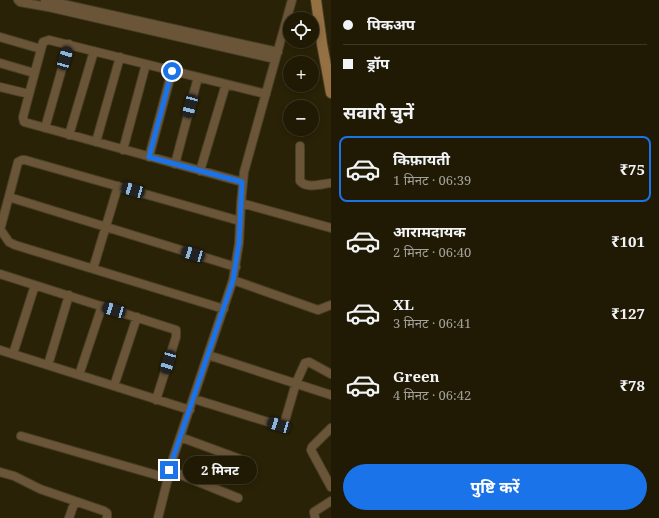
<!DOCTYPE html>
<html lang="hi">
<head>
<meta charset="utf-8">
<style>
	body { margin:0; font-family:"Noto Serif","Noto Sans Devanagari",serif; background:#2d2713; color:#f1f3f6; height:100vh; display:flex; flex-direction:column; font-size:15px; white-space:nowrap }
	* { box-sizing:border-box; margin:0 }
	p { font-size:13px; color:#a2a19a }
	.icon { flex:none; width:22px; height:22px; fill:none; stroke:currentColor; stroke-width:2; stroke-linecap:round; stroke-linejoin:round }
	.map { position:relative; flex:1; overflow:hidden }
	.sheet { display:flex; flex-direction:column; background:#201a04; width:328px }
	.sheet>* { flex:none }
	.top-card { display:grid; align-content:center; height:88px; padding:0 12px; background:#201a04 }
	.controls { position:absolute; left:283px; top:12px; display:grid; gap:8px }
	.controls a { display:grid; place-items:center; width:36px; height:36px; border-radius:50%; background:#201a04; box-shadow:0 2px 6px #0003,0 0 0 1px #3d3826; font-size:20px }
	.end { position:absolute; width:18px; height:18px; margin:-9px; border:5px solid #1a73e8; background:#fff; box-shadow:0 0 0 2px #fff }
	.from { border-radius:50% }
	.bubble { position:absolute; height:28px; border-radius:14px; background:#201a04; box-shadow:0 2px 6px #0003,0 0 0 1px #3d3826; font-size:13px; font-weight:700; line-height:28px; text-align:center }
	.car { position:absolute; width:12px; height:24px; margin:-12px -6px; border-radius:5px; box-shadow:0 0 3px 1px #0007; background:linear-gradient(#222 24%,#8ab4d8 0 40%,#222 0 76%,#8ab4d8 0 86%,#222 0) }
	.top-card b { display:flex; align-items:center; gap:14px; height:38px; font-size:15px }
	.top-card b+b { border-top:1px solid #3d3826 }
	.top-card i { width:10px; height:10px; background:#f1f3f6 }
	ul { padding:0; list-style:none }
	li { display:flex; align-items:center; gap:12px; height:66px; margin:0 8px 6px; padding:0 4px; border:2px solid transparent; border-radius:8px }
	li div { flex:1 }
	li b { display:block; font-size:15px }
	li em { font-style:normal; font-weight:700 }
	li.current { border-color:#1a73e8 }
	li>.icon { width:36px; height:36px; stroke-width:1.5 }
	h2 { padding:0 12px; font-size:18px; line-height:48px }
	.primary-button { display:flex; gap:8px; margin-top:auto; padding:8px 12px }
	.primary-button a { flex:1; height:46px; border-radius:24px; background:#1a73e8; color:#fff; font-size:16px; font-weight:700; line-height:46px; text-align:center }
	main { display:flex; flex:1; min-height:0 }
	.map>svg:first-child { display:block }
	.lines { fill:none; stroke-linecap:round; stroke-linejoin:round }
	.street-casing { stroke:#474026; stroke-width:10 }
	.secondary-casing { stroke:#474026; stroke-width:12 }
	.street { stroke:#6b5539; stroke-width:8 }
	.secondary { stroke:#947043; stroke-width:10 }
	.route { stroke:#1a73e8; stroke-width:5 }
</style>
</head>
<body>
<main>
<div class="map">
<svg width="331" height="518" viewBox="0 0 331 518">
	<rect width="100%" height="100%" fill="#2a2206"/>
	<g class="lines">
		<defs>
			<path id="street" d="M18,0l2,2 28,5 227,52
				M45,0l233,52
				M0,37l41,12
				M0,63l34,10
				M0,87l29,7
				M45,128l24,-84
				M69,135l25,-84
				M96,142l24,-85
				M300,146v35c7,8 21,3 31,2
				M123,150l23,-86
				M149,157l23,-86
				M175,164l23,-87
				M200,171l26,-87
				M242,182l-218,-60 -1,-5 20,-75 6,-2 217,54
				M8,200l10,-38 4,-2h3l215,61
				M241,203l90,25
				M0,229l9,13 6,3 209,64
				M0,230l8,-30 4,-2 224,69
				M93,269l25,-83
				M0,274l176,56v7l-20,63
				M233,280l85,30 13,-5
				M0,350l190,60
				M13,354l22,-69
				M208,355l123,40
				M48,365l21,-70
				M79,375l23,-69
				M114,386l23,-69
				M194,399l87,27 3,-2 12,-41 9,-20 4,-1 22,12
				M331,428l-19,19 -1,3 20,37
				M21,436l146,42
				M180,437l68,25
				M169,470l69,28
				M0,472l14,4 26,13 64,22 3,2v5
				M69,518l6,-17
				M158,518l15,-60 60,-178 6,-37 2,-40 3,-31 48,-172
				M315,518l-1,-6 17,-11"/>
			<path id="secondary" d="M316,0l6,44 9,49"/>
		</defs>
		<use href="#street" class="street-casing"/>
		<use href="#secondary" class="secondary-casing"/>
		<use href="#street" class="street"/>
		<use href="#secondary" class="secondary"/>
	</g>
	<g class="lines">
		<path class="route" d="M169,470l64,-190 6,-37 3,-61 -93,-25 23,-86"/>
	</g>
</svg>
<div class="controls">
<a><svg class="icon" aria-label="locate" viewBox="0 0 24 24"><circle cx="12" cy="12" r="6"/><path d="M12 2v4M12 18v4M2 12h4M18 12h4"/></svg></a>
<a>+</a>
<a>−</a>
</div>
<i class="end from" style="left:172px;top:71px"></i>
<i class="end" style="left:169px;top:470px"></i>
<div class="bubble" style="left:183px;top:456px;width:74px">2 मिनट</div>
<i class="car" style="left:65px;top:58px;rotate:16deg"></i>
<i class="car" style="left:190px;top:106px;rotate:195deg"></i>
<i class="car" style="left:133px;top:190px;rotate:286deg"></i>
<i class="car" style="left:193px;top:254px;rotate:287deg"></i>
<i class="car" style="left:114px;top:310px;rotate:287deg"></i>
<i class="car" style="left:168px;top:362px;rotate:197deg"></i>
<i class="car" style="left:279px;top:425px;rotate:287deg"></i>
</div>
<section class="sheet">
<div class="top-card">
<b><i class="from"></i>पिकअप</b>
<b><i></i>ड्रॉप</b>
</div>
<h2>सवारी चुनें</h2>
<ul>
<li class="current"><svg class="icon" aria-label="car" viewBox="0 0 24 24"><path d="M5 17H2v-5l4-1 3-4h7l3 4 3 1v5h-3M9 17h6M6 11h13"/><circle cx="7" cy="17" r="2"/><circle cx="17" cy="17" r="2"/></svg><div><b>किफ़ायती</b><p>1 मिनट · 06:39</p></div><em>₹75</em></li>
<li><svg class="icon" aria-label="car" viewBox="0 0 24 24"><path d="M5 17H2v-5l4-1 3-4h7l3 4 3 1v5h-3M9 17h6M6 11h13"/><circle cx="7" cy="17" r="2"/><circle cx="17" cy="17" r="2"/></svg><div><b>आरामदायक</b><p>2 मिनट · 06:40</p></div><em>₹101</em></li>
<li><svg class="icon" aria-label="car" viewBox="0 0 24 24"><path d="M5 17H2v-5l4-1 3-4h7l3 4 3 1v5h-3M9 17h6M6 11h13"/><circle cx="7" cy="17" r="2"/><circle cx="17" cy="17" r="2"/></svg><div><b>XL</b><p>3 मिनट · 06:41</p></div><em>₹127</em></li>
<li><svg class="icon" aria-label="car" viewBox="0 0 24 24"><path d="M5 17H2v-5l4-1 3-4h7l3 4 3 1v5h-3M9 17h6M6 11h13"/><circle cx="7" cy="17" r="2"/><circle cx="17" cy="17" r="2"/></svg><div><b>Green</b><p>4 मिनट · 06:42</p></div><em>₹78</em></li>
</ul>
<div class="primary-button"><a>पुष्टि करें</a></div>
</section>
</main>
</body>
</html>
